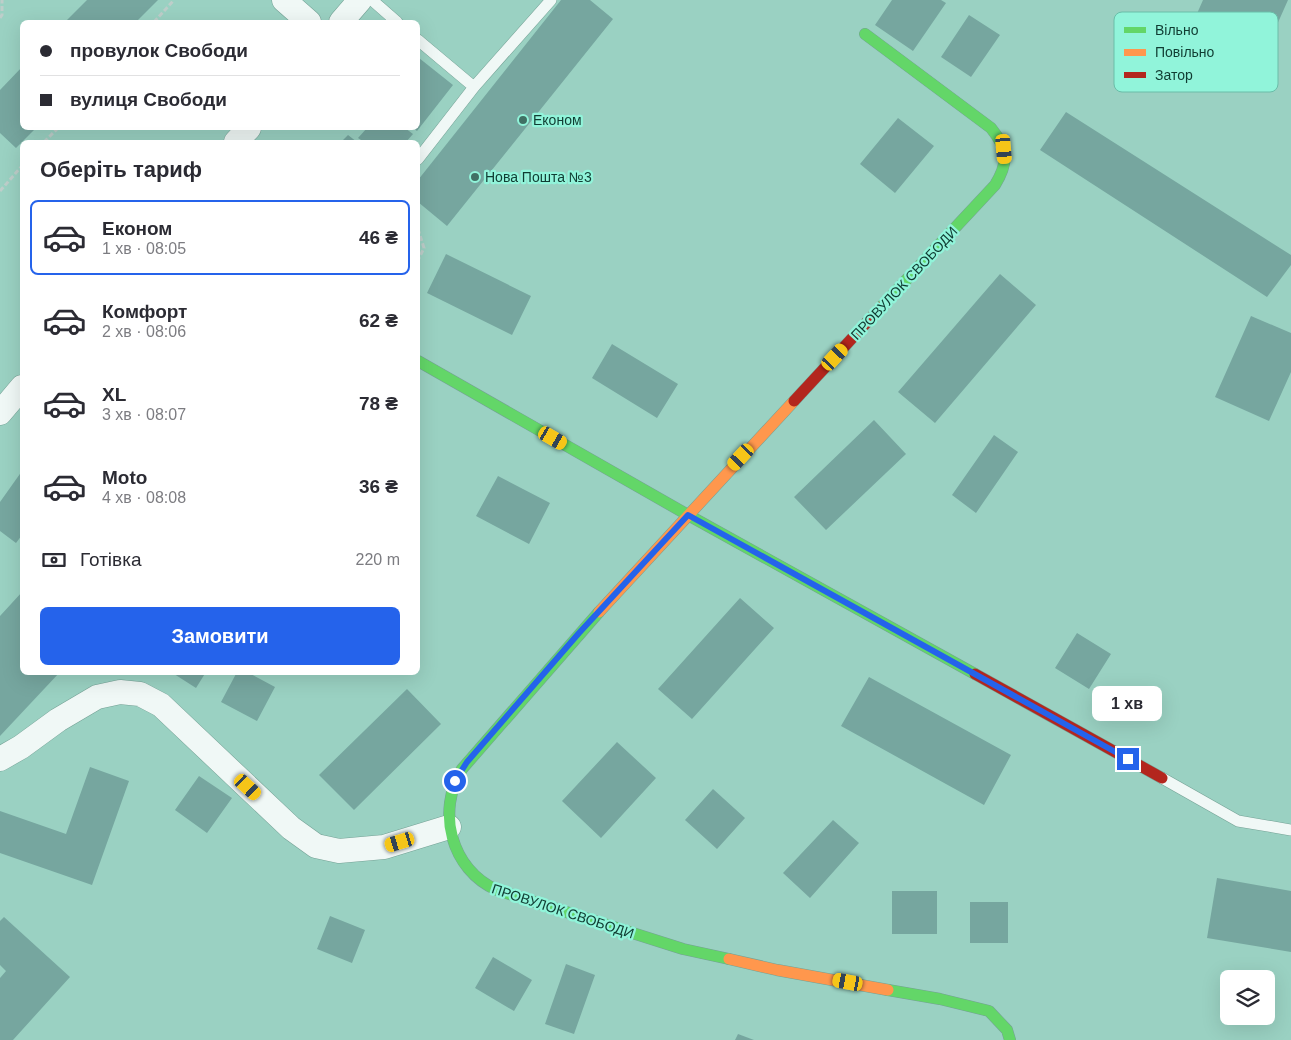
<!DOCTYPE html>
<html lang="uk">
<head>
<meta charset="utf-8">
<style>
	body { margin:0; font-family:Helvetica,sans-serif; background:#f2f2f3; color:#2b2b33; height:100vh; display:flex; flex-direction:column; font-size:19px; white-space:nowrap }
	* { box-sizing:border-box; margin:0 }
	p { font-size:16px; color:#7c7c81 }
	.icon { flex:none; width:28px; height:28px; fill:none; stroke:currentColor; stroke-width:2; stroke-linecap:round; stroke-linejoin:round }
	.map { position:relative; flex:1; overflow:hidden }
	.details { position:absolute; left:20px; top:140px; width:400px; height:535px; display:flex; flex-direction:column; background:#fff; border-radius:8px; box-shadow:0 5px 20px #0002 }
	.details>* { flex:none }
	.top-card { position:absolute; left:20px; top:20px; width:400px; height:110px; border-radius:8px; box-shadow:0 5px 20px #0002; display:grid; align-content:center; height:110px; padding:0 20px; background:#fff }
	.buttons { position:absolute; left:1220px; top:970px; display:grid; gap:10px }
	.buttons a { display:grid; place-items:center; width:55px; height:55px; border-radius:8px; background:#fff; box-shadow:0 5px 20px #0002; font-size:25px }
	.end { position:absolute; width:22px; height:22px; margin:-11px; border:6px solid #2563eb; background:#fff; box-shadow:0 0 0 2px #fff }
	.from { border-radius:50% }
	.bubble { position:absolute; height:35px; border-radius:8px; background:#fff; box-shadow:0 5px 20px #0002; font-size:16px; font-weight:700; line-height:35px; text-align:center }
	.car { position:absolute; width:15px; height:30px; margin:-15px -8px; border-radius:6px; box-shadow:0 0 4px 1px #0007; background:linear-gradient(#f5c518 24%,#345 0 40%,#f5c518 0 76%,#345 0 86%,#f5c518 0) }
	.top-card b { display:flex; align-items:center; gap:18px; height:48px; font-size:19px }
	.top-card b+b { border-top:1px solid #e1e1e2 }
	.top-card i { width:12px; height:12px; background:#2b2b33 }
	ul { padding:0; list-style:none }
	li { display:flex; align-items:center; gap:15px; height:75px; margin:0 10px 8px; padding:0 10px; border:2px solid transparent; border-radius:8px }
	li div { flex:1 }
	li b { display:block; font-size:19px }
	li em { font-style:normal; font-weight:700 }
	li.on { border-color:#2563eb }
	li>.icon { width:45px; height:45px; stroke-width:1.5 }
	h2 { padding:0 20px; font-size:22px; line-height:60px }
	.pay { display:flex; align-items:center; gap:12px; height:55px; padding:0 20px; font-size:19px }
	.pay p { margin-inline-start:auto }
	.cta { display:flex; gap:10px; margin-top:auto; padding:10px 20px }
	.cta a { flex:1; height:58px; border-radius:8px; background:#2563eb; color:#fff; font-size:20px; font-weight:700; line-height:58px; text-align:center }
	.map>svg:first-child { display:block }
	.building { fill:#76a69f }
	.lines { fill:none; stroke-linecap:round; stroke-linejoin:round }
	.lane-casing { stroke:#74a195; stroke-width:12 }
	.street-casing { stroke:#74a195; stroke-width:25 }
	.fast-casing { stroke:#74a195; stroke-width:12 }
	.slow-casing { stroke:#74a195; stroke-width:12 }
	.jam-casing { stroke:#74a195; stroke-width:12 }
	.path { stroke:#bececa; stroke-width:3; stroke-dasharray:5 2.5; stroke-linecap:butt }
	.lane { stroke:#f0f8f6; stroke-width:11 }
	.street { stroke:#f0f8f6; stroke-width:24 }
	.fast { stroke:#63d668; stroke-width:11 }
	.slow { stroke:#ff974d; stroke-width:11 }
	.jam { stroke:#b3261e; stroke-width:11 }
	.route { stroke:#2563eb; stroke-width:6 }
	.poi-dot { fill:#407064; stroke:#91f4da; stroke-width:2 }
	.labels { text-anchor:middle; dominant-baseline:central; stroke-width:4.5; stroke-linejoin:round; paint-order:stroke }
	.poi-label { font-size:14px; fill:#103c32; stroke:#91f4da; text-anchor:start }
	.street-label { font-size:14px; fill:#103c32; stroke:#91f4da }
	.key { fill:#91f4da; stroke:#6abda8; stroke-width:1 }
	.key-label { font-size:14px; fill:#103c32 }
</style>
</head>
<body>
<div class="map">
<svg width="1291" height="1040" viewBox="0 0 1291 1040">
	<rect width="100%" height="100%" fill="#9ad1c2"/>
	<path class="building" d="M87,0h71l-22,22h-71z
		M561,0h29l23,19 -166,207 -29,-24v-22z
		M892,0h49l5,3 -33,48 -38,-26z
		M1203,0h85l-40,90 -71,-31z
		M969,15l31,20 -29,42 -30,-20z
		M419,58l34,27 -36,46 -4,-3h5v-68z
		M22,67v61h14l-20,20 -16,-15v-43z
		M1066,112l225,143v10l-24,32 -227,-147z
		M898,118l36,28 -39,47 -35,-29z
		M367,128h38l8,6 -7,8h-42l-6,-4z
		M348,135l9,7h-16z
		M446,254l85,42 -19,39 -85,-42z
		M1000,274l36,31 -101,118 -37,-31z
		M1251,316l40,17v39l-22,49 -54,-24z
		M612,344l66,40 -21,34 -65,-40z
		M874,420l32,34 -80,76 -32,-33z
		M994,435l24,17 -42,61 -24,-18z
		M22,471v64l-6,8 -16,-12v-29z
		M498,476l52,27 -21,41 -53,-28z
		M22,592v80h38l-60,64v-120z
		M740,598l34,30 -82,91 -34,-30z
		M1077,633l34,21 -22,35 -34,-21z
		M171,672h35l-10,16z
		M237,672h10l28,15 -18,34 -36,-19z
		M869,677l142,78 -27,50 -143,-79z
		M407,689l34,35 -87,86 -35,-35z
		M617,742l39,36 -55,60 -39,-37z
		M90,767l39,14 -37,104 -92,-32v-42l66,23z
		M199,776l33,22 -25,35 -32,-23z
		M713,789l32,29 -28,31 -32,-29z
		M833,820l26,23 -49,55 -27,-25z
		M1217,878l74,13v61l-84,-14z
		M892,891h45v43h-45z
		M970,902h38v41h-38z
		M330,916l35,14 -13,33 -35,-14z
		M4,917l66,60 -57,63h-13v-62l6,-7 -6,-6v-44z
		M493,957l39,23 -18,31 -39,-23z
		M566,964l29,11 -21,59 -29,-10z
		M738,1034l16,6h-19z"/>
	<g class="lines">
		<defs>
			<path id="lane" d="M372,0l25,22
				M418,40l56,47
				M418,159l56,-72 77,-87
				M1162,778l76,43 53,9"/>
			<path id="street" d="M284,0l25,22
				M341,22l19,-22
				M236,142l13,-14
				M0,413l22,-26
				M0,759l21,-12 37,-27 39,-23 23,-5 20,2 21,11 130,123 25,18 23,5 45,-4 65,-20"/>
			<path id="fast" d="M865,34l126,94c17,21 18,34 4,57l-114,122
				M418,361l270,154 287,159
				M599,612l-137,157c-26,42 -11,101 35,121l186,59 46,10
				M888,990l52,9 49,12 18,19 3,10"/>
			<path id="slow" d="M599,612l195,-211
				M729,959l48,11 111,20"/>
			<path id="jam" d="M794,401l87,-94
				M975,674l187,104"/>
		</defs>
		<use href="#lane" class="lane-casing"/>
		<use href="#street" class="street-casing"/>
		<use href="#fast" class="fast-casing"/>
		<use href="#slow" class="slow-casing"/>
		<use href="#jam" class="jam-casing"/>
		<path class="path" d="M0,18l2,-3v-15
			M154,22l20,-22
			M44,142l14,-14
			M0,191l22,-25
			M418,229l6,19 -6,12"/>
		<use href="#lane" class="lane"/>
		<use href="#street" class="street"/>
		<use href="#fast" class="fast"/>
		<use href="#slow" class="slow"/>
		<use href="#jam" class="jam"/>
	</g>
	<g class="lines">
		<path class="route" d="M455,781l12,-19 112,-129 109,-118 440,244"/>
	</g>
	<g class="poi-dot">
		<circle cx="523" cy="120" r="5"/>
		<circle cx="475" cy="177" r="5"/>
	</g>
	<g class="labels">
		<g class="poi-label">
			<text x="533" y="120">Економ</text>
			<text x="485" y="177">Нова Пошта №3</text>
		</g>
		<g class="street-label">
			<text transform="translate(904 283) rotate(-47)">ПРОВУЛОК СВОБОДИ</text>
			<text transform="translate(563 911) rotate(18)">ПРОВУЛОК СВОБОДИ</text>
		</g>
	</g>
	<rect x="1114" y="12" width="164" height="80" rx="8" class="key"/>
	<rect x="1124" y="27" width="22" height="6" fill="#63d668"/>
	<rect x="1124" y="49" width="22" height="7" fill="#ff974d"/>
	<rect x="1124" y="72" width="22" height="6" fill="#b3261e"/>
	<g class="key-label">
		<text x="1155" y="35">Вільно</text>
		<text x="1155" y="57">Повільно</text>
		<text x="1155" y="80">Затор</text>
	</g>
</svg>
<div class="buttons">
<a><svg class="icon" aria-label="layers" viewBox="0 0 24 24"><path d="M12 4l9 5-9 5-9-5zM3 14l9 5 9-5"/></svg></a>
</div>
<i class="end from" style="left:455px;top:781px"></i>
<i class="end" style="left:1128px;top:759px"></i>
<div class="bubble" style="left:1092px;top:686px;width:70px">1 хв</div>
<i class="car" style="left:1004px;top:149px;rotate:175deg"></i>
<i class="car" style="left:835px;top:357px;rotate:43deg"></i>
<i class="car" style="left:553px;top:438px;rotate:120deg"></i>
<i class="car" style="left:741px;top:457px;rotate:223deg"></i>
<i class="car" style="left:248px;top:787px;rotate:133deg"></i>
<i class="car" style="left:400px;top:842px;rotate:253deg"></i>
<i class="car" style="left:848px;top:982px;rotate:280deg"></i>
<div class="top-card">
<b><i class="from"></i>провулок Свободи</b>
<b><i></i>вулиця Свободи</b>
</div>
<section class="details">
<h2>Оберіть тариф</h2>
<ul>
<li class="on"><svg class="icon" aria-label="car" viewBox="0 0 24 24"><path d="M5 17H2v-5l4-1 3-4h7l3 4 3 1v5h-3M9 17h6M6 11h13"/><circle cx="7" cy="17" r="2"/><circle cx="17" cy="17" r="2"/></svg><div><b>Економ</b><p>1 хв · 08:05</p></div><em>46 ₴</em></li>
<li><svg class="icon" aria-label="car" viewBox="0 0 24 24"><path d="M5 17H2v-5l4-1 3-4h7l3 4 3 1v5h-3M9 17h6M6 11h13"/><circle cx="7" cy="17" r="2"/><circle cx="17" cy="17" r="2"/></svg><div><b>Комфорт</b><p>2 хв · 08:06</p></div><em>62 ₴</em></li>
<li><svg class="icon" aria-label="car" viewBox="0 0 24 24"><path d="M5 17H2v-5l4-1 3-4h7l3 4 3 1v5h-3M9 17h6M6 11h13"/><circle cx="7" cy="17" r="2"/><circle cx="17" cy="17" r="2"/></svg><div><b>XL</b><p>3 хв · 08:07</p></div><em>78 ₴</em></li>
<li><svg class="icon" aria-label="car" viewBox="0 0 24 24"><path d="M5 17H2v-5l4-1 3-4h7l3 4 3 1v5h-3M9 17h6M6 11h13"/><circle cx="7" cy="17" r="2"/><circle cx="17" cy="17" r="2"/></svg><div><b>Moto</b><p>4 хв · 08:08</p></div><em>36 ₴</em></li>
</ul>
<div class="pay"><svg class="icon" aria-label="cash" viewBox="0 0 24 24"><path d="M3 7h18v10H3z"/><circle cx="12" cy="12" r="2"/></svg>Готівка<p>220 m</p></div>
<div class="cta"><a>Замовити</a></div>
</section>
</div>
</body>
</html>
